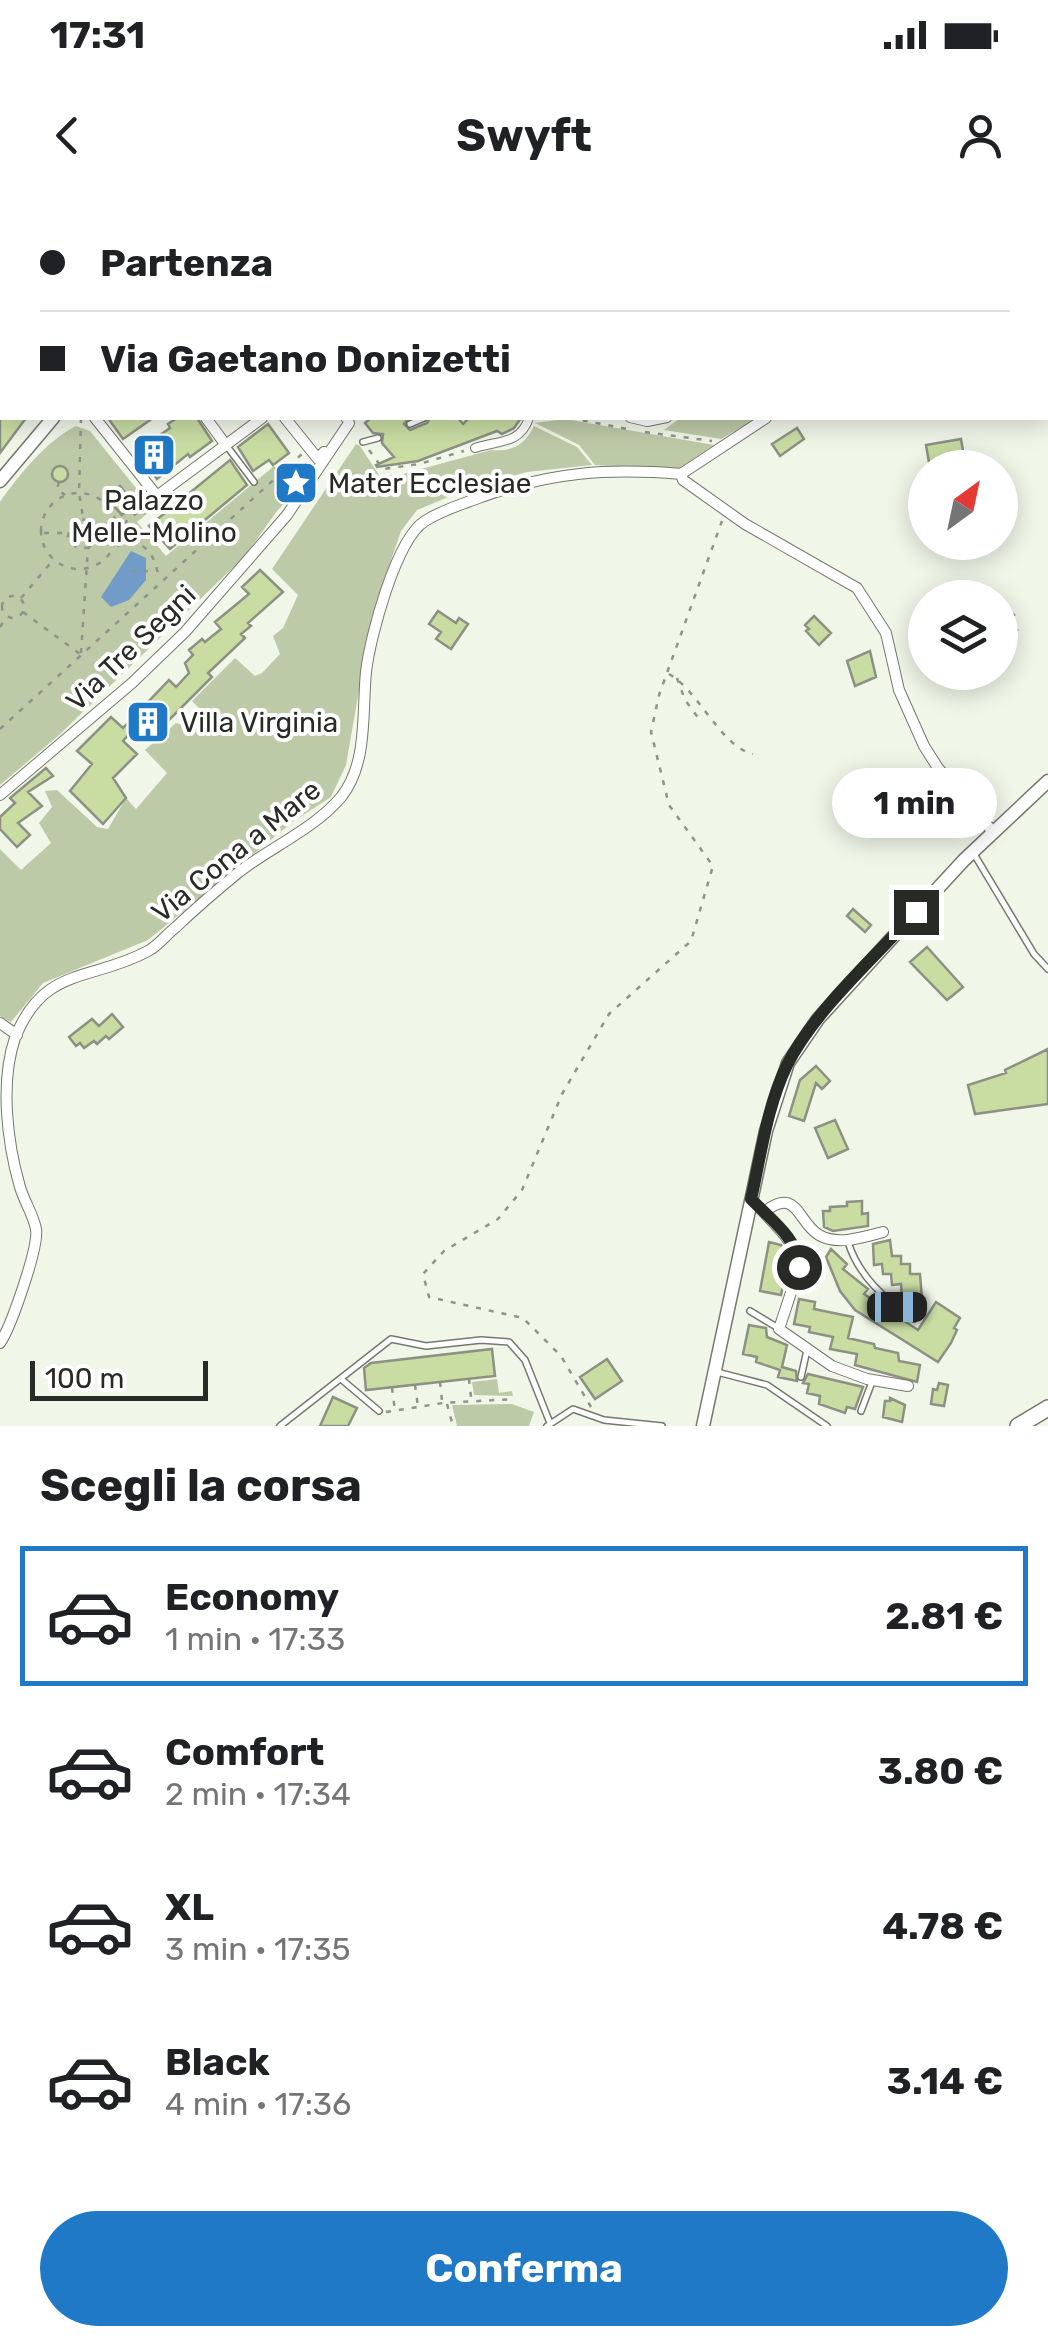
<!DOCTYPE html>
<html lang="it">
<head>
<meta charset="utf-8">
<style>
	body { margin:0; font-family:Rubik,sans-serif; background:#f6f6f6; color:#202124; height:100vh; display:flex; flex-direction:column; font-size:38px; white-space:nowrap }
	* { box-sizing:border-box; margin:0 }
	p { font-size:32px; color:#757577 }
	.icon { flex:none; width:55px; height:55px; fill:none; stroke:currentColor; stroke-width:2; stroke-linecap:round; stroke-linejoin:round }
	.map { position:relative; height:1226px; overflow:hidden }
	.side { display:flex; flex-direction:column; background:#fff; flex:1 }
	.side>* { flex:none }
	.top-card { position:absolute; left:0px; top:0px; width:1050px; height:220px; box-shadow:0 5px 25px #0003; display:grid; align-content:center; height:220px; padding:0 40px; background:#fff }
	.needle { width:65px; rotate:33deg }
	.buttons { position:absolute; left:908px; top:250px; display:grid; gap:20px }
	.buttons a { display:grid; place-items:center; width:110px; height:110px; border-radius:50%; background:#fff; box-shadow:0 5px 25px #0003; font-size:50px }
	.scale { position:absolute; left:30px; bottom:25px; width:178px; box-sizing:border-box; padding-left:10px; border:5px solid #282a25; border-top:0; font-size:28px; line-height:35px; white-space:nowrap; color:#282a25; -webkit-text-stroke:8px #fff; paint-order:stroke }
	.end { position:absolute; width:45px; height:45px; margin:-22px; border:12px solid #282a25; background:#fff; box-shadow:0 0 0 5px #fff }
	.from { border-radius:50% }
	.bubble { position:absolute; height:70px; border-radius:35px; background:#fff; box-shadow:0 5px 25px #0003; font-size:32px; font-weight:700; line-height:70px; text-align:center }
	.car { position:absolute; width:30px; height:60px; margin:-30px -15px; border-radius:12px; box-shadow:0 0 8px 2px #0007; background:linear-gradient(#222 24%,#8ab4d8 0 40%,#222 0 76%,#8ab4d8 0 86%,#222 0) }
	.top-card b { display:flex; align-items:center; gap:35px; height:95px; font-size:38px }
	.top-card b+b { border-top:2px solid #e0e0e0 }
	.top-card i { width:25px; height:25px; background:#202124 }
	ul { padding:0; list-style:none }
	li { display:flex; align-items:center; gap:30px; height:140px; margin:0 20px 15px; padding:0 20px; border:5px solid transparent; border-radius:0px }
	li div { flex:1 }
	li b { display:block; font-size:38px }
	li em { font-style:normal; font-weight:700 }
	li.selected { border-color:#1f79c6 }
	li>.icon { width:90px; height:90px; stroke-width:1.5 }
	h2 { padding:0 40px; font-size:45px; line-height:120px }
	.button { display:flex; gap:20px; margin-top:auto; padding:20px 40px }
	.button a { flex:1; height:115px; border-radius:60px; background:#1f79c6; color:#fff; font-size:40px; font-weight:700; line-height:115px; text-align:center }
	.status { display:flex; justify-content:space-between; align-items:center; height:70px; padding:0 50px; background:#fff; direction:ltr }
	.status svg { height:28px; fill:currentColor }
	header { display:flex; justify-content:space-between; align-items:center; height:130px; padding:0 40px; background:#fff; font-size:45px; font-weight:700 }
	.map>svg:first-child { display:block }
	.green { fill:#bdcaa8 }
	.water { fill:#729cc8 }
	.building { fill:#c9dda3; stroke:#8c9184; stroke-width:2.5 }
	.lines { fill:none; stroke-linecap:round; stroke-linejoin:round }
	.service-casing { stroke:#75796d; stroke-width:8 }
	.pedestrian-casing { stroke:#75796d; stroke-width:10 }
	.minor-casing { stroke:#75796d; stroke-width:12 }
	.tertiary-casing { stroke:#75796d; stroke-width:15 }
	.primary-casing { stroke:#75796d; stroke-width:18 }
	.path { stroke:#8f938a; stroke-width:2.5; stroke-dasharray:5 8; stroke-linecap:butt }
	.service { stroke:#fff; stroke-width:5 }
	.pedestrian { stroke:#fff; stroke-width:8 }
	.minor { stroke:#fff; stroke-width:10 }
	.tertiary { stroke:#fff; stroke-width:12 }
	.primary { stroke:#fff; stroke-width:15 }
	.route { stroke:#282a25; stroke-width:12 }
	.labels { text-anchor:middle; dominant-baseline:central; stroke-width:8; stroke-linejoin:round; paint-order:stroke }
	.poi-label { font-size:28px; fill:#282a25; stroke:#fff; text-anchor:start }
	.street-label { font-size:28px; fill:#282a25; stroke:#fff }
</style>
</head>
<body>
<div class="status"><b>17:31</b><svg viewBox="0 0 49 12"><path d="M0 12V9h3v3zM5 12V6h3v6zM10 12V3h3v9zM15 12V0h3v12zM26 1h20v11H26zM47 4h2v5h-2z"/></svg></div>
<header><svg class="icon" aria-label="back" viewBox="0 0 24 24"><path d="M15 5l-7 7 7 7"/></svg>Swyft<svg class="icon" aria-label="person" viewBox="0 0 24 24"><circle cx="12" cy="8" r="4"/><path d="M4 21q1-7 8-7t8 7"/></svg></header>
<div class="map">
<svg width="1048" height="1226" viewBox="0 0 1048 1226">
	<rect width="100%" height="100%" fill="#f0f6e8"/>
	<path class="green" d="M680,218h77l-36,21 -57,-9z
		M565,219l149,26 -38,25 -81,-5 -16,-20 -44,-22z
		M76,226l14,5 63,78 -16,13 29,34 108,-90 13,13 26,-14 -15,24 -21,22 -32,45 -187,180 -58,49v-283c19,-27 46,-61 76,-76z
		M534,226l43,21 15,18 -65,7 -57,16 -53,22 -16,21 -29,85 -26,149 -15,32 -37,24 -146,119 -105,43 -32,39 -11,-6v-167l21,21 30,-27 -12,-20 13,-16 -7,-16 12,-1 40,37 11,2 18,-31 10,11 31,-36 -22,-23 31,-27 10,3 16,-15 -10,-10 43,-43 20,18 7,-3 18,-19 -7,-18 10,-8 15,-33 -26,-26 84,-125 4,2 19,29h20l92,-25c21,2 34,-5 43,-24z
		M497,1179l2,14 13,-2 1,5 -39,-1 -2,-13z
		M512,1204l22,8 -5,14h-72l-5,-21z"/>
	<path class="water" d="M131,351l15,7v22l-17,20 -18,7 -10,-10z"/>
	<path class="building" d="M0,218h26l-26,35z
		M108,218h45l-30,21z
		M177,218h20l15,23 -22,16 -2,-3 -31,25 -20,-28 33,-23 -2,-4z
		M371,218h38l-5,6 6,6 17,-7 3,-5h28l5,6 6,-6h52l-7,10 -12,6 -5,-3 -79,30 -41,6 -1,-2 18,-8 -12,-14 1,-9 -10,-1 -8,-10z
		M268,224l21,29 -16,12 -4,-5 -16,11 -15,-24z
		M797,228l7,11 -24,17 -8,-12z
		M961,239l5,29h-36l-4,-23z
		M230,260l17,25 -77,64 -21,-23z
		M52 274a8 8 0 1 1 16 0a8 8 0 1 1-16 0Z
		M120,286l15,18 -13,11 -16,-18z
		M260,370l23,22 -35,31 3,3 -10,8 4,4 -37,35 4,4 -62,62 -13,-14 -14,16 14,13 -24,24 13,20 -23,26 -33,-33 22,-27 -15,-13 34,-34 12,11 46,-48 7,7 13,-14 -4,-10 8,-8 -4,-5 13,-11 3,3 16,-13 -6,-7 34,-28 -7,-7z
		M1007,408l7,7 -6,6 9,9 -17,16v-33z
		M438,411l18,12 3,-5 9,6 -17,25 -15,-10 5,-7 -12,-8z
		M814,416l17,17 -12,12 -13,-14 3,-2 -4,-4z
		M870,451l6,26 -21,9 -8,-25z
		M46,568l7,8 -25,16 14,14 -24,17 12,12 -13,12 -17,-18v-12l15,-14 -5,-5z
		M853,709l18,16 -6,7 -18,-16z
		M927,747l36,40 -16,13 -37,-38z
		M112,814l11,13 -14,12 -3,-3 -9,8 -3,-3 -10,7 -4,-5 -4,3 -7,-9 23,-18 7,7z
		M1048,849v55l-73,10 -7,-29 38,-12 -1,-3z
		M816,866l14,15 -8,8 -6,-6 -12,38 -15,-5 11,-36z
		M835,920l13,29 -20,9 -13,-30z
		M862,1001v13l6,-1v13l-35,5 -9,-4 -1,-16h7v-4l17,-1v-4z
		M890,1040l2,16h9v8h9v10h10l2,25 -20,1 -1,-16 -9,1 -1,-11h-8l-1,-10 -8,1 -1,-21z
		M769,1042l12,3 7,14 -7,36 -21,-4z
		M831,1049l16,15 -4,5 25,20 -4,5 54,36 18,-28 24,16 -6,10 3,2 -6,13 -13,19 -83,-52 -15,-19 -14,-34z
		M799,1099l16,3 -1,7 39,8 -5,21 26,6 1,4 23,5 1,8 21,4 -3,17 -62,-17 2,-11 -27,-5 3,-12 -24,-5 1,-5 -16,-3z
		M749,1125l17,3 1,9 20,8 -5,22 14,4 1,10 -19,-4 2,-7 -24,-8 1,-5 -14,-3z
		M492,1149l3,27 -129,14 -2,-22 7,-5z
		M607,1159l15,22 -27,18 -15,-22z
		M808,1174l55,13 -8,22 -8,-2 -2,6 -26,-9 1,-8 -13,-3 2,-9 -6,-1z
		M939,1183l9,2 -4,21 -13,-2 2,-15 4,1z
		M333,1197l24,11 -9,18h-28z
		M890,1198l15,7 -3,17 -19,-5 2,-16h5z"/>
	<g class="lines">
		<defs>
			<path id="service" d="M894,0l3,2
				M410,224l14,-6
				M363,242l15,-4
				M226,245l28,37
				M974,654l60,100 14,15
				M848,1042c11,35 37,57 66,77
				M900,1107h21
				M750,1111l28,17
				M717,1172l50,13 60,41
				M801,1177l6,-27
				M341,1179l38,32
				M861,1211l11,-29
				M280,1226l111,-87 35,7 55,-6 28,2 16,18 25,63
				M547,1226l26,-17 31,11 58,6"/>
			<path id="pedestrian" d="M581,0l7,2
				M854,0l5,2
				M365,2l4,-2
				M999,2l1,-2
				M345,218h1
				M630,218l17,4 20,-4
				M475,248c23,-8 45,-3 54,-30"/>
			<path id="minor" d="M73,0l9,2
				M319,0l2,2
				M477,0l1,2
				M700,0l8,2
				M951,0l2,2
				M10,2v-2
				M605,2l1,-2
				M938,2l3,-2
				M0,79l2,1
				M0,127l2,-23
				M0,174l2,1
				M95,218l62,78 105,-78
				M206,218l19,26
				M285,218l33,41 6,-7
				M681,274l2,6 62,44 112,64 29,45 13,57 25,56 14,22 55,64
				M681,274l85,-56
				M0,595l132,-112 53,-51 102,-117 62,-92
				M0,823l17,12
				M751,999c58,61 54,50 28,130l53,37 35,13 41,7
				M764,1012c34,-26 33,10 55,23 19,11 45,2 64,-3
				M0,1143c11,-16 39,-96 36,-114 -3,-15 -12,-28 -16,-42 -13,-45 -20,-105 -5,-149 29,-73 76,-56 133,-87 10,-5 19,-17 28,-24 20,-19 41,-37 63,-55 32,-25 77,-44 103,-76 26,-34 20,-84 24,-124 4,-35 30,-133 59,-151 17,-11 38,-17 56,-24 70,-25 127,-29 200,-23"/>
			<path id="tertiary" d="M183,2l3,-2
				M0,281l53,-63
				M703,1226l63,-295 22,-68 30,-44 74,-81 72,-78 84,-79"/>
			<path id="primary" d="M1018,1226l30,-18"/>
		</defs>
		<use href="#service" class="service-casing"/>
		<use href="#pedestrian" class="pedestrian-casing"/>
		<use href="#minor" class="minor-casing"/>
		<use href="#tertiary" class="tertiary-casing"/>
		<use href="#primary" class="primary-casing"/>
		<path class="path" d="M123,2l1,-2
			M396,2l3,-2
			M81,218l-2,75 4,24
			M540,218h9
			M570,218l63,12
			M645,232l67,9
			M369,250l14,19 36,-5 45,-13
			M59,282l-2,7 8,6
			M41 331a38 38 0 1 1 76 0a38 38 0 1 1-76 0Z
			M223,326l15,14
			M44,333h22
			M100,333l17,-4 31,-25
			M117,346c29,-9 38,8 42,34
			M131,371h17
			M2 407a11 11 0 1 1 22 0a11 11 0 1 1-22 0Z
			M21,398l33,-39
			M23,412l57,42
			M0,427l6,-9
			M81,453l7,-105 9,-7 1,-8 -6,-12 -13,-2 -9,7 -2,11 8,10 12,1
			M669,474c30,17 52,73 84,80
			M677,478l8,22 17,23
			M0,529l302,-275
			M469,1179l2,18
			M440,1182l2,19
			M415,1185l3,22
			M392,1188l3,23
			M447,1204l6,22
			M591,1207l-30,-51 -38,-38 -94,-21 -6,-23 21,-23 54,-32 24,-29 40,-96 47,-80 82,-73 22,-75 -44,-61 -18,-73 8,-37 63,-174
			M386,1212l57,-9 71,-4"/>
		<use href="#service" class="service"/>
		<use href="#pedestrian" class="pedestrian"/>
		<use href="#minor" class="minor"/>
		<use href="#tertiary" class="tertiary"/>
		<use href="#primary" class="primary"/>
	</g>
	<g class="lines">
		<path class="route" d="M799,1067c1,-27 -31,-50 -48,-68 10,-44 16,-93 36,-134 28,-55 87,-107 129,-153"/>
	</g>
	<defs>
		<symbol id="building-square" viewBox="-11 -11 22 22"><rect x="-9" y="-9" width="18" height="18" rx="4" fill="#1f79c6" stroke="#fff"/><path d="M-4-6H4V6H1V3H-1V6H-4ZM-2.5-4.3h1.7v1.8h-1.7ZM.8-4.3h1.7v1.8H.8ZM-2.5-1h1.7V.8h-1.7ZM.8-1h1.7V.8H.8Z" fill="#fff"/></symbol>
		<symbol id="sight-square" viewBox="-11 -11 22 22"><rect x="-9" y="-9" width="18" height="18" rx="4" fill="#1f79c6" stroke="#fff"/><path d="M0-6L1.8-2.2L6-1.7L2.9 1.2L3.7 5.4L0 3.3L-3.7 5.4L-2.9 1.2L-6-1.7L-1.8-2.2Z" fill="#fff"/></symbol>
	</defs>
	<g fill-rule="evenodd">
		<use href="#building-square" x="129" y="230" width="50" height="50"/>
		<use href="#sight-square" x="271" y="258" width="50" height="50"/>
		<use href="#building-square" x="123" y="497" width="50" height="50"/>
	</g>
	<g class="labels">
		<g class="poi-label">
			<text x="328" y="283">Mater Ecclesiae</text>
			<text x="154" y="300" text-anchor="middle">Palazzo<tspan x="154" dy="32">Melle-Molino</tspan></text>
			<text x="180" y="522">Villa Virginia</text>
		</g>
		<g class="street-label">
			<text transform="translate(131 448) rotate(-44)">Via Tre Segni</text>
			<text transform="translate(236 651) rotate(-39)">Via Cona a Mare</text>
		</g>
	</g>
</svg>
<div class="buttons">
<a><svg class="needle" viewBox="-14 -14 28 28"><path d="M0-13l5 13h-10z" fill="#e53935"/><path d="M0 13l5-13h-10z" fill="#757577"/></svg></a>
<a><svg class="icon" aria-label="layers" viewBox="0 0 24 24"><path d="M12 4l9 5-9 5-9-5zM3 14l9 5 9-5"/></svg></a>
</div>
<div class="scale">100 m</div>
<i class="end from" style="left:799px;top:1067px"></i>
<i class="end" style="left:916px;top:712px"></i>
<div class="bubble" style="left:832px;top:568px;width:165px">1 min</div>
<i class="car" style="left:897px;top:1107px;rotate:90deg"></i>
<div class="top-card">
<b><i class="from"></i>Partenza</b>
<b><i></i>Via Gaetano Donizetti</b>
</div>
</div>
<section class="side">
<h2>Scegli la corsa</h2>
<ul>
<li class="selected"><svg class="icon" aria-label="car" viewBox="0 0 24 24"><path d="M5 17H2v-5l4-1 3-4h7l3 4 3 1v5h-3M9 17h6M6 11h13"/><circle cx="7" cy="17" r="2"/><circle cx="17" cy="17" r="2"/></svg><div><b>Economy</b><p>1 min · 17:33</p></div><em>2.81 €</em></li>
<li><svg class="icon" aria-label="car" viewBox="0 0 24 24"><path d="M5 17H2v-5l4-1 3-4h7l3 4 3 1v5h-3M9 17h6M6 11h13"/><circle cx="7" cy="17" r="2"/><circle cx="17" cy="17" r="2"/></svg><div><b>Comfort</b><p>2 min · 17:34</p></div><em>3.80 €</em></li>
<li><svg class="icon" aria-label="car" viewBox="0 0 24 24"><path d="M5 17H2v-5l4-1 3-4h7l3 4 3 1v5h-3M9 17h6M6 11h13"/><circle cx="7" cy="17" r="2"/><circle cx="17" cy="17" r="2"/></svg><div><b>XL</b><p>3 min · 17:35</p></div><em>4.78 €</em></li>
<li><svg class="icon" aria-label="car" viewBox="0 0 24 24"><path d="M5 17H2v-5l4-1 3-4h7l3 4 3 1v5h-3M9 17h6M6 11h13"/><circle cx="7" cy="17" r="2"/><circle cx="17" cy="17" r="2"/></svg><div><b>Black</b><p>4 min · 17:36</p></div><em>3.14 €</em></li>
</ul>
<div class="button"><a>Conferma</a></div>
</section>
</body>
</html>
